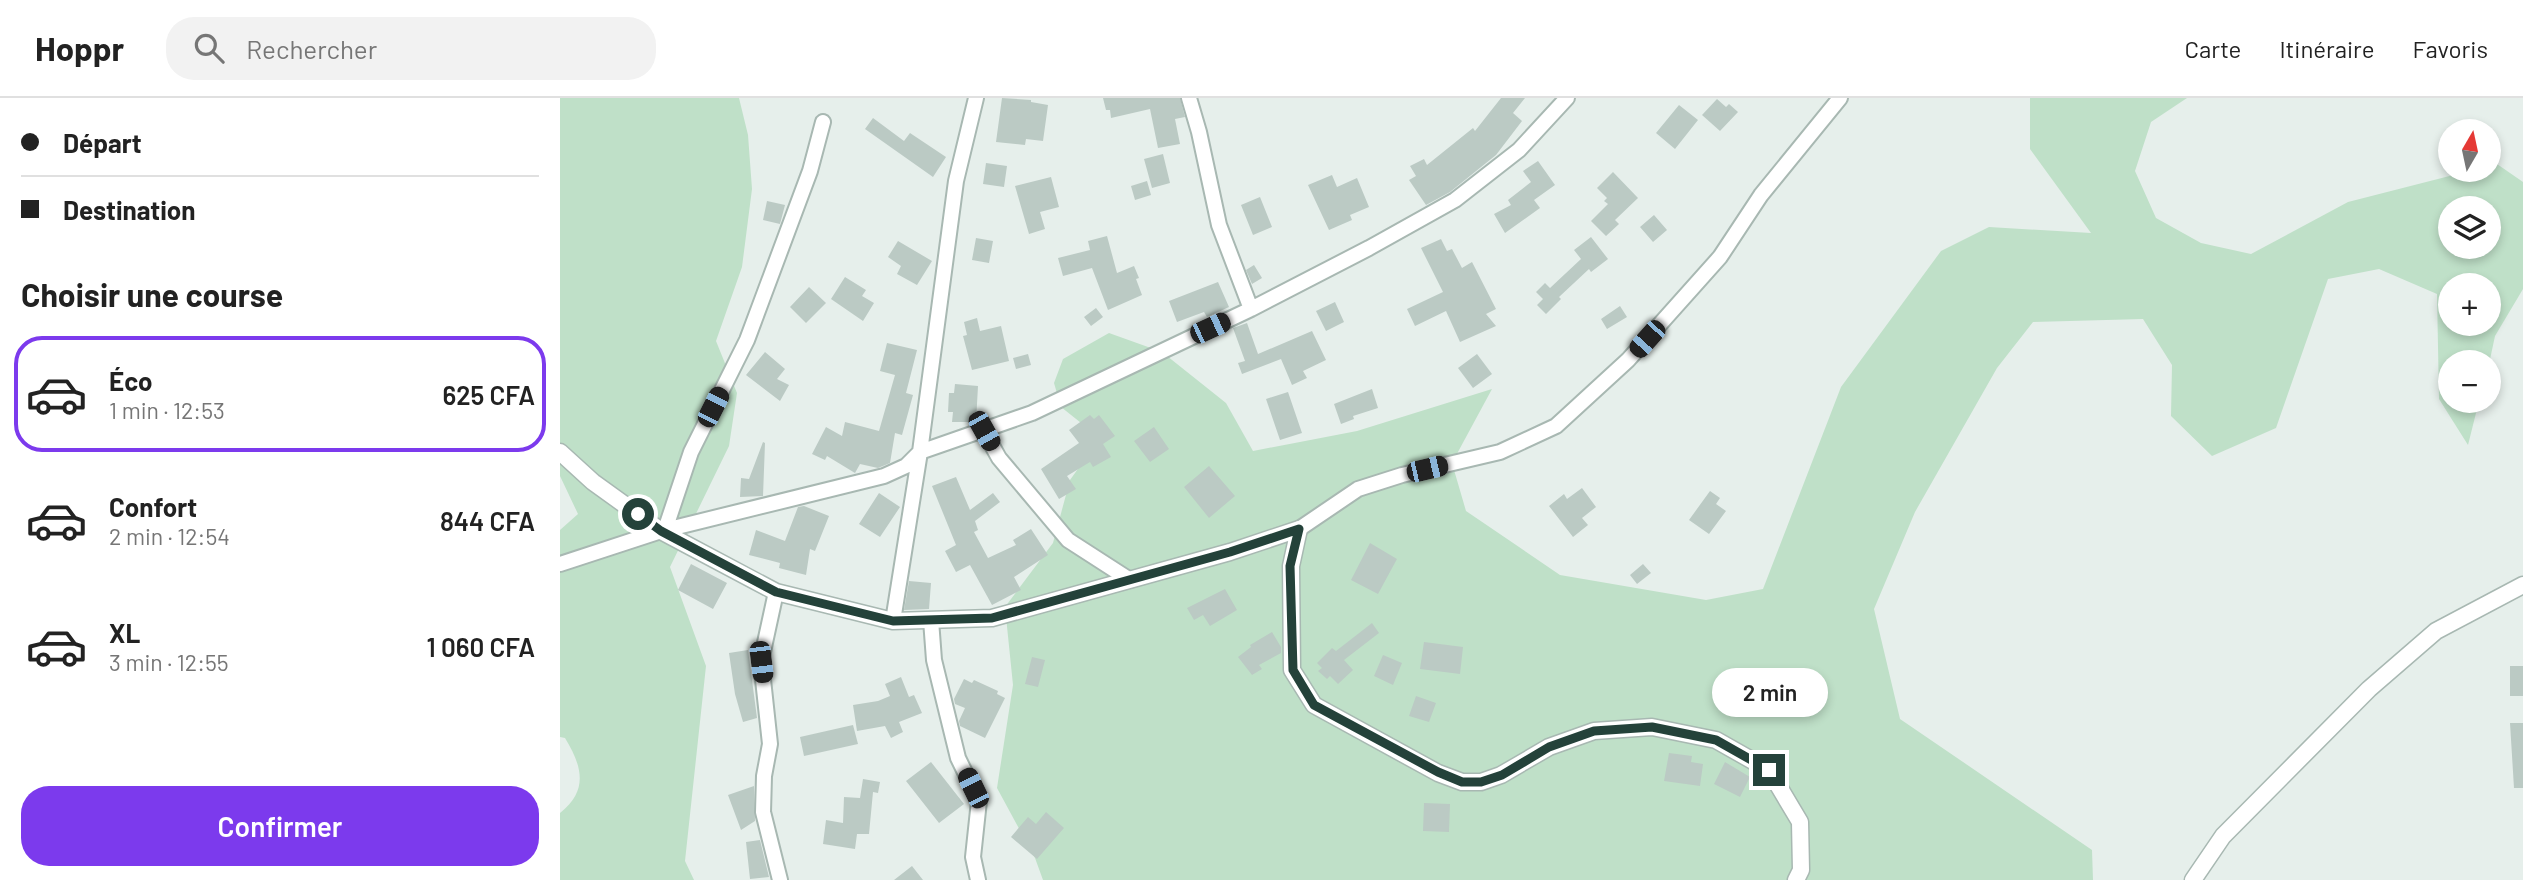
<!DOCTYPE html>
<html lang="fr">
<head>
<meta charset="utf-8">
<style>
	body { margin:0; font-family:Barlow,sans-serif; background:#f2f2f2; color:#222; height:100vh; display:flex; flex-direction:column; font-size:26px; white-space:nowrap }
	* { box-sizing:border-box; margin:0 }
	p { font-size:23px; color:#767676 }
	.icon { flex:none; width:38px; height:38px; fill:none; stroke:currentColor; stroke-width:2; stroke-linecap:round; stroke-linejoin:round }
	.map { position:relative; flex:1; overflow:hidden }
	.panel { display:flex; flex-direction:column; background:#fff; width:560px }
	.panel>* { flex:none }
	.hud { display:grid; align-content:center; height:154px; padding:0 21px; background:#fff }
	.needle { width:46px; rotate:9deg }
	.controls { position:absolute; left:1878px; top:21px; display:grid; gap:14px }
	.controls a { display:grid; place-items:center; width:63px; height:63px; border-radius:50%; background:#fff; box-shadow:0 4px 10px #0003; font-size:35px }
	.end { position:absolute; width:32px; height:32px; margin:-16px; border:9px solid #24423a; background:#fff; box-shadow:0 0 0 4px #fff }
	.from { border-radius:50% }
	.bubble { position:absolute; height:49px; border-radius:24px; background:#fff; box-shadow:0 4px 10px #0003; font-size:23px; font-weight:600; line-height:49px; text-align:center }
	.car { position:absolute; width:21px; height:42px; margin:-21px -10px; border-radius:9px; box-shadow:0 0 5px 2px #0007; background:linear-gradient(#222 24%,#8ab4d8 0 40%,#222 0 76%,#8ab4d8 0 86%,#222 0) }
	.hud b { display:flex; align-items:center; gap:24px; height:66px; font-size:26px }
	.hud b+b { border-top:2px solid #e0e0e0 }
	.hud i { width:18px; height:18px; background:#222 }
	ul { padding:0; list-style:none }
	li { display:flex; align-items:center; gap:21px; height:116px; margin:0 14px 10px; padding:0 7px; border:4px solid transparent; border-radius:28px }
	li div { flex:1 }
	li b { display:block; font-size:26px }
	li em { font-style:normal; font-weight:600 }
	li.selected { border-color:#7c3aed }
	li>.icon { width:63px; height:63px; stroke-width:1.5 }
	h2 { padding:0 21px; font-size:32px; line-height:84px }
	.action { display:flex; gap:14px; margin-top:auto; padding:14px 21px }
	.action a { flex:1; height:80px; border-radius:28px; background:#7c3aed; color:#fff; font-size:28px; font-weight:600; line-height:80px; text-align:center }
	header { display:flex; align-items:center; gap:42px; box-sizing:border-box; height:98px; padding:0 35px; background:#fff; border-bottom:2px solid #e0e0e0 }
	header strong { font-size:33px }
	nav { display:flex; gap:38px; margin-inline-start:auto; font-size:24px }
	.search { width:490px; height:63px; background:#f2f2f2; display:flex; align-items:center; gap:18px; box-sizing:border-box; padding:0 24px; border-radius:28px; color:#767676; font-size:26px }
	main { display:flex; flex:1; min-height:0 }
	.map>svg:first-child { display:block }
	.green { fill:#bfe0c8; fill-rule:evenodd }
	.building { fill:#bbcac4 }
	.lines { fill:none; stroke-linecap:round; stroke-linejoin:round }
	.minor-casing { stroke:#a8b8b2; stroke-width:18 }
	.tertiary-casing { stroke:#a8b8b2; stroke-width:19 }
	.minor { stroke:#fff; stroke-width:14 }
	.tertiary { stroke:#fff; stroke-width:16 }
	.route { stroke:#24423a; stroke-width:9 }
</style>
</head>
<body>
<header>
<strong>Hoppr</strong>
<div class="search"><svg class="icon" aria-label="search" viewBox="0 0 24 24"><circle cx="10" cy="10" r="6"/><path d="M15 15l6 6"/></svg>Rechercher</div>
<nav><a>Carte</a><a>Itinéraire</a><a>Favoris</a></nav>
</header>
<main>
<section class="panel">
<div class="hud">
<b><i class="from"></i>Départ</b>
<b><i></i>Destination</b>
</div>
<h2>Choisir une course</h2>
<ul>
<li class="selected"><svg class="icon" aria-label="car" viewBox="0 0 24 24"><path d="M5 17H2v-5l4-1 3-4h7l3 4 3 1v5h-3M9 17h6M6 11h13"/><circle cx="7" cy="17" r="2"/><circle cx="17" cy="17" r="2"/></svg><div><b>Éco</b><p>1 min · 12:53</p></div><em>625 CFA</em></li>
<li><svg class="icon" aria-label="car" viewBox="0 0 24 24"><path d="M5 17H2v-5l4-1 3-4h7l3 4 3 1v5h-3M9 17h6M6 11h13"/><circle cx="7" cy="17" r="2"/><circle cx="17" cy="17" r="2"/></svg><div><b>Confort</b><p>2 min · 12:54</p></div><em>844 CFA</em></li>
<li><svg class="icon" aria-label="car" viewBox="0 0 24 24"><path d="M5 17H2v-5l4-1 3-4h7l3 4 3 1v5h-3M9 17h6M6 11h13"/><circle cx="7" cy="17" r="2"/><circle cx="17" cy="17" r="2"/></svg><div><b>XL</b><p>3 min · 12:55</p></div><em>1 060 CFA</em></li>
</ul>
<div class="action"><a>Confirmer</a></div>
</section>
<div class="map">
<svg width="1963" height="782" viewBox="0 0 1963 782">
	<rect width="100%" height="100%" fill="#e6efeb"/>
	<path class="green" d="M0,0h179l9,37 4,54 -10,78 -26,74 21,52 -8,53 -59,121 36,99 -21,195 9,19h-134v-67c29,-23 22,-47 5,-75l-5,-1v-207l18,-16 -18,-38z
		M1470,0h157l-36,24 -16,49 21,47 45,25 50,11 97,-52 125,-32h15l1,-4 8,-2 26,18v107l-28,47 -6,28 -39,-2v39h29l-11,44 -29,-46 -2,-105 -58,-25 -51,10 -52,149 -64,28 -41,-40 1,-51 -29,-46 -110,3 -36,46 -82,144 -41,97 26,110 192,131 1,30h-1050l-8,-22 -38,-70 16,-103 -8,-78 48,-64 17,-63 30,-42 -39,-31 -7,-24 9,-24 46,-26 53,19 64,51 27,48 104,-20 135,-42 -40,74 14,48 94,64 146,25 57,-11 78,-202 100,-136 48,-24 102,6 -61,-84zM1890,110h38v39h-38zM1890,187h38v39h-38z"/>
	<path class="building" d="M442,0l29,2v2l17,3 -5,36 -17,-2 -1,6 -29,-3z
		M543,0h77l5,19 -10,2 5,25 -22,4 -8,-39 -39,9 -1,-8h-4z
		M941,0h24l-12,15 9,8 -26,34 -46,37 -24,13 -17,-25 7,-4 -6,-10 14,-7 3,6 46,-37 2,3z
		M1157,1l9,8 3,-3 9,8 -18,19 -18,-16z
		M1119,7l19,15 -23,29 -19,-16z
		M313,20l31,23 6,-8 36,24 -13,20 -68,-48z
		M603,56l7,29 -18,5 -8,-29z
		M978,63l17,24 -21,15 6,8 -35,25 -11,-19 17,-9 -3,-5 23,-18 -8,-11z
		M426,65l21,3 -3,21 -21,-3z
		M1053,74l25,26 -23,22 4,4 -13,12 -15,-15 17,-17 -4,-3 3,-3 -10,-10z
		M772,77l5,12 20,-9 12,29 -19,8 2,5 -23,10 -21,-45z
		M491,79l8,30 -19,5 5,17 -16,5 -14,-48z
		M587,83l4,14 -16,5 -4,-14z
		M700,99l12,30 -19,8 -12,-30z
		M207,103l18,4 -5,19 -17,-4z
		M1094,117l13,15 -14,12 -13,-15z
		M547,138l10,37 17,-7 5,12 -3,1 6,16 -34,15 -16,-42 -29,8 -5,-18 32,-8 -2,-9z
		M1031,139l17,22 -17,13 -2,-3 -30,28 2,2 -15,15 -9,-9 6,-6 -7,-7 9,-9 5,5 31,-29 -7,-9z
		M416,140l17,3 -4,22 -17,-3z
		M881,141l6,12 5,-2 10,19 10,-6 24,47 -10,5 10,12 -36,16 -14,-31 -31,15 -8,-17 36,-17 -22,-44z
		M338,143l34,20 -15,24 -20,-11 4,-8 -13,-9z
		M694,167l8,13 -10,6 -6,-14z
		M285,179l21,13 -4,6 12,7 -11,18 -32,-22z
		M658,184l11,25 -22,10 -3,-5 -27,10 -8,-21z
		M249,189l17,16 -20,20 -16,-16z
		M775,204l9,20 -18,9 -10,-20z
		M1060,208l7,11 -20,12 -6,-10z
		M536,210l7,9 -12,9 -7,-9z
		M417,220l3,13 21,-5 8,35 -37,9 -9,-34 4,-1 -3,-13z
		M687,225l11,31 54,-23 14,29 -23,11 4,7 -15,7 -11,-26 -39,15 -4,-11 7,-2 -12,-33z
		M327,245l30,7 -11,43 7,2 -11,40 -7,-2 -5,30 -12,5 -18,-4 -5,9 -28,-17 -2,4 -13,-6 14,-27 16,9 3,-14 34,9 16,-56 -15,-4z
		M205,254l20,17 -8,10 12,6 -9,16 -34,-26z
		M468,256l3,11 -15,4 -3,-11z
		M917,256l15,20 -19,14 -15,-20z
		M395,286l23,2 -2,36h-24l1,-10h-5l1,-19h5z
		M812,291l6,19 -25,8 1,3 -13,5 -7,-20z
		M728,294l14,41 -22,7 -14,-41z
		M530,317l4,4 5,-4 16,21 -12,8 8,13 -18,10 -3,-5 -23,14 9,13 -17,10 -18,-30 38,-26 -10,-13z
		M594,329l15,22 -19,13 -16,-21z
		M203,344l2,1 -2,53 -23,1 1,-19 8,1z
		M649,368l26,30 -26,22 -25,-31z
		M396,379l14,33 23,-17 7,9 -25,19 3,9 -4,2 14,26 28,-13 -3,-5 18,-11 17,26 -34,22 7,13 -29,15 -22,-40 -14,7 -11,-21 11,-6 -24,-59z
		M1022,390l14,19 -14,11 6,7 -15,12 -24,-31 15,-12 3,5z
		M1150,393l10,7 -4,6 10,7 -17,23 -20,-14z
		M319,395l21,14 -20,30 -21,-13z
		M244,408l25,10 -14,35 -5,-2 -4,26 -27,-7 1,-5 -31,-8 7,-25 29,11 13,-34z
		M810,445l27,16 -19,35 -27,-14z
		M131,466l36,19 -14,26 -35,-19z
		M1083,466l8,9 -14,11 -7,-9z
		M349,483l22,2 -2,26 -25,1z
		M665,491l12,21 -27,16 -7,-11 -9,5 -7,-12z
		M812,525l7,10 -35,27 9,10 -15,14 -8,-8 -3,3 -9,-8 4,-3 -5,-5 15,-15 4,3z
		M712,534l9,15v6l-22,12 3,4 -10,6 -14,-18 13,-10 -1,-2z
		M864,544l39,5 -3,27 -40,-5z
		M188,552l9,68 -14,4 -8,-28 -6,-41z
		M823,557l19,8 -9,22 -19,-9z
		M472,559l13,3 -7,27 -13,-3z
		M1950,568h13v30h-13z
		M341,579l8,20 5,-2 8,18 -23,9 4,10 -12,6 -6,-12 -28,5 -4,-26 25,-4 12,-5 -5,-12z
		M404,581l8,4 2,-3 24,11 -1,3 8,4 -20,40 -25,-12 -1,-5 6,-13 -10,-4 -1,-5z
		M856,598l20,7 -7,19 -20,-6z
		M1950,625h13v65h-9z
		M293,627l5,19 -54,12 -4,-19z
		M1109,655l23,3 -1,6 12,2 -3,22 -36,-5z
		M371,664l33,42 -25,19 -33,-42z
		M1165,664l25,15 -10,20 -26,-13z
		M303,681l17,3 -2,11 -5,-1 -4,42h-12l-2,15 -32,-5 3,-24 17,3 1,-26 16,1z
		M194,688l1,35 -14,9 -13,-35z
		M864,705l26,1 -1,28 -26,-1z
		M486,714l18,16 -27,31 -26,-22 17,-20 8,7z
		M200,742l9,37 -19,2 -4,-37z
		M352,768l11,14h-29z"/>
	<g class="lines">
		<defs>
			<path id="minor" d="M629,0l10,34 20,93 32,84
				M424,333l15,27 69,82 62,40
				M739,431l59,-40 44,-14 98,-23 56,-26 72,-66 92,-103 41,-62 79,-97
				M105,432l26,-78 56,-112 63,-169 13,-49
				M0,466l101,-33 223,-55 22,-10 14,-14 112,-39 219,-104 118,-61 86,-48 64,-50 48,-52
				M216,494l-15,69 9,83 -6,32 -1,36 17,68
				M371,522l3,40 24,98 21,43 -6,56 5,23
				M333,523l27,-169 36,-271 20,-83"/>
			<path id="tertiary" d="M0,354l33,30 68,49 115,61 117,29 99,-3 238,-66 69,-23
				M739,431l-8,37 1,104 22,35 124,68 24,9h19l20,-7 48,-28 45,-16 58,-4 64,13 53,30 31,52 1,48 -5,10
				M1633,782l30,-44 146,-147 67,-58 87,-46"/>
		</defs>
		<use href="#minor" class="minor-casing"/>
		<use href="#tertiary" class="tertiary-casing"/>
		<use href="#minor" class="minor"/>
		<use href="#tertiary" class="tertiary"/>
	</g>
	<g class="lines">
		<path class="route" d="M78,416l23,17 115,61 117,29 99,-3 238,-66 69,-23 -9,37 3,104 21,35 124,67 24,10h19l21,-7 47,-28 45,-16 58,-4 64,13 53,30"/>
	</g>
</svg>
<div class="controls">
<a><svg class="needle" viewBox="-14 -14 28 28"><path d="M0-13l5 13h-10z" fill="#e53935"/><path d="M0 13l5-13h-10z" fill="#767676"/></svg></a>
<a><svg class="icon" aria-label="layers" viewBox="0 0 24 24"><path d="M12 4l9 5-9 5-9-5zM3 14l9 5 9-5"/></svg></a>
<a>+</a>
<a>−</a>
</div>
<i class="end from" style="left:78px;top:416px"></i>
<i class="end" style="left:1209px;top:672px"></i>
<div class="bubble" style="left:1152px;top:570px;width:116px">2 min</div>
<i class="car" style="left:650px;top:230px;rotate:65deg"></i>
<i class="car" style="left:1087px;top:241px;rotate:222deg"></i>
<i class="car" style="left:153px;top:309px;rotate:27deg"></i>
<i class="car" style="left:424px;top:333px;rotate:151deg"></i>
<i class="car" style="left:867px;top:371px;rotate:77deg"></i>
<i class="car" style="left:201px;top:564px;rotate:173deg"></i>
<i class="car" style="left:413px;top:690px;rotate:334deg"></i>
</div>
</main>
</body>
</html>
